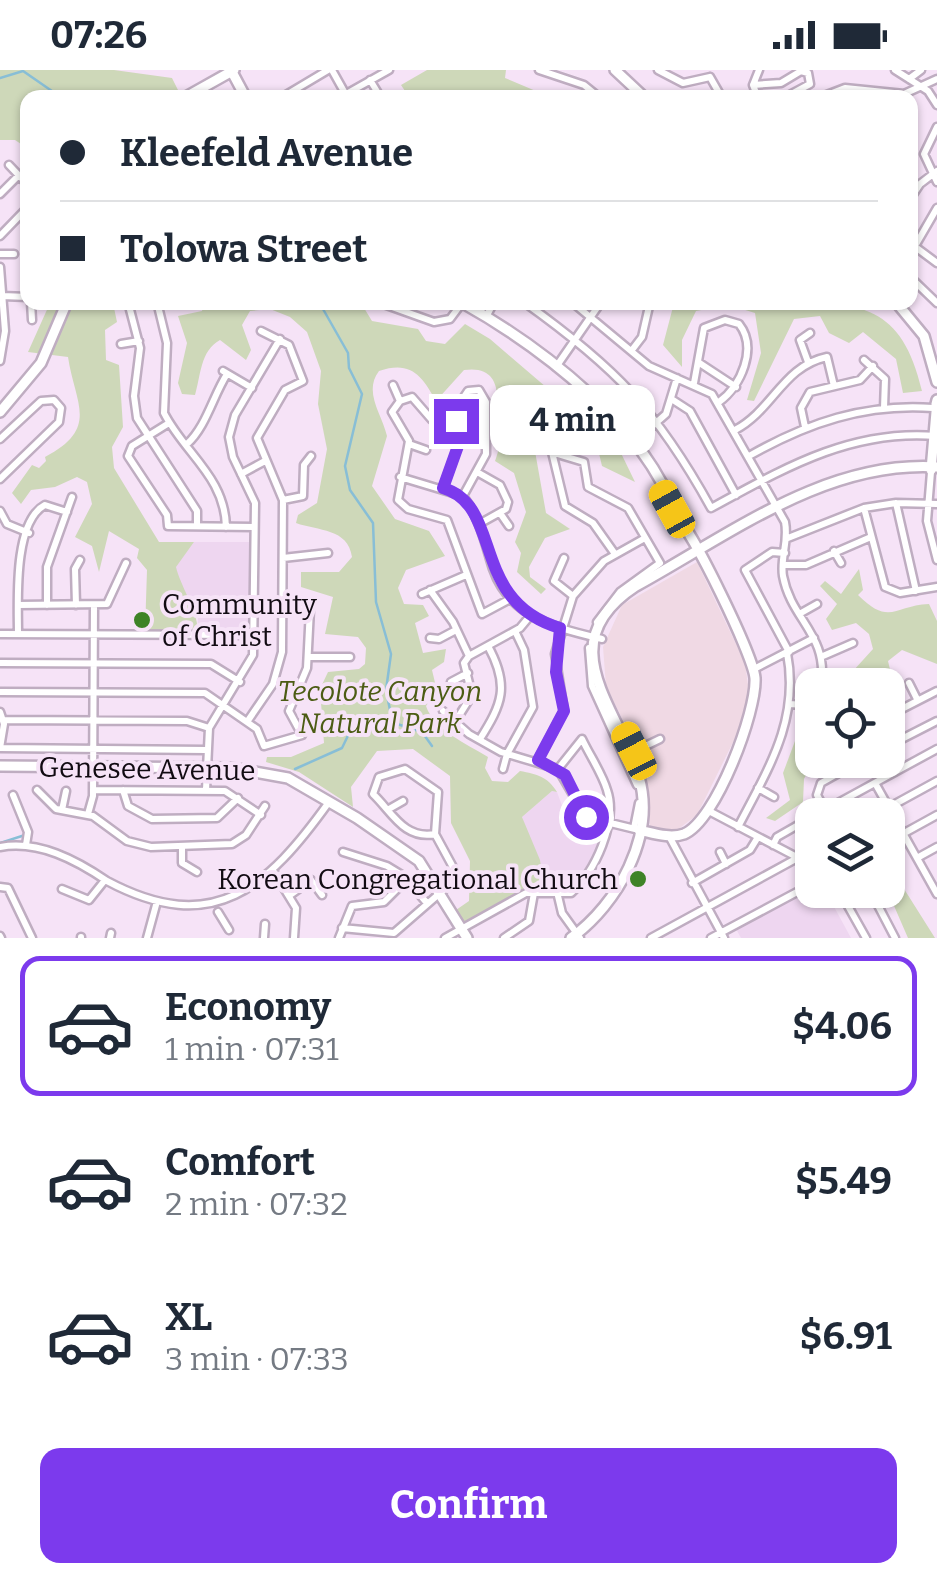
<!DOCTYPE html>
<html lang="en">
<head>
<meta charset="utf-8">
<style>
	body { margin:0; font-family:Bitter,serif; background:#f2f2f3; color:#1f2937; height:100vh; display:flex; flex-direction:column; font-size:38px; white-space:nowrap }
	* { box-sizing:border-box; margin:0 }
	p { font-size:32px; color:#747a83 }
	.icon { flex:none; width:55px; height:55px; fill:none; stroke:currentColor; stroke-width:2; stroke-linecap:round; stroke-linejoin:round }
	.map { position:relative; height:868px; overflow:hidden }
	.panel { display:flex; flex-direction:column; background:#fff; flex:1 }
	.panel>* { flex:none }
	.banner { position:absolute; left:20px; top:20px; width:898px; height:220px; border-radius:20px; box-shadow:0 2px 8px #0004; display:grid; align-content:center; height:220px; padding:0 40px; background:#fff }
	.fabs { position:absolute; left:795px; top:598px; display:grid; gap:20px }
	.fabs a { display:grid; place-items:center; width:110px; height:110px; border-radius:20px; background:#fff; box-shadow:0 2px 8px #0004; font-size:50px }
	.end { position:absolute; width:45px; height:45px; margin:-22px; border:12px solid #7c3aed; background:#fff; box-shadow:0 0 0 5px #fff }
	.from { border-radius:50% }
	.bubble { position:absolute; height:70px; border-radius:20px; background:#fff; box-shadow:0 2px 8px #0004; font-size:32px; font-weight:700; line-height:70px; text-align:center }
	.car { position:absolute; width:30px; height:60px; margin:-30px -15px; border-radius:12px; box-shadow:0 0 8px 2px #0007; background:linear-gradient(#f5c518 24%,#345 0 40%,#f5c518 0 76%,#345 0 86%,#f5c518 0) }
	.banner b { display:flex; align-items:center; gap:35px; height:95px; font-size:38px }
	.banner b+b { border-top:2px solid #e0e1e3 }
	.banner i { width:25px; height:25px; background:#1f2937 }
	ul { padding:18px 0 0; list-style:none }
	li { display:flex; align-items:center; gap:30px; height:140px; margin:0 20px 15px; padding:0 20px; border:5px solid transparent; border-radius:20px }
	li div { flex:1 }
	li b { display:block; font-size:38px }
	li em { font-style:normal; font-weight:700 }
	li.active { border-color:#7c3aed }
	li>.icon { width:90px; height:90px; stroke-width:1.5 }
	.primary-button { display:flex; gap:20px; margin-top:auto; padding:20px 40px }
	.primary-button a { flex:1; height:115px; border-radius:20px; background:#7c3aed; color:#fff; font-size:40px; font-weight:700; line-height:115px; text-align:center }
	.status { display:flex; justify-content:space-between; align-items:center; height:70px; padding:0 50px; background:#fff; direction:ltr }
	.status svg { height:28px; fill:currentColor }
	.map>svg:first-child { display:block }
	.commercial { fill:#f0d9e4 }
	.built { fill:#eed6f0 }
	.green { fill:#ced8b9 }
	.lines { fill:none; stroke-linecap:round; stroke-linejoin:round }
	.stream { stroke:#88bed6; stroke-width:2.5 }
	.minor-casing { stroke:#bfadc1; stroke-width:11 }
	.major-casing { stroke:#bfadc1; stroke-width:14 }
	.minor { stroke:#fff; stroke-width:6 }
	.major { stroke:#fff; stroke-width:9 }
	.route { stroke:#7c3aed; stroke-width:12 }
	.poi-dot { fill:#3e8327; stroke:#f6e3f7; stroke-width:4 }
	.labels { text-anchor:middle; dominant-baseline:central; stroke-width:8; stroke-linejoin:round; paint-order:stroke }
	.poi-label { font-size:28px; fill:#110b12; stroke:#f6e3f7; text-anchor:start }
	.park-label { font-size:28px; font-style:italic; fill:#4c5c14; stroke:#f6e3f7 }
	.street-label { font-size:28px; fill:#110b12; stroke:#f6e3f7 }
</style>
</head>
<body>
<div class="status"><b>07:26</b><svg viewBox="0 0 49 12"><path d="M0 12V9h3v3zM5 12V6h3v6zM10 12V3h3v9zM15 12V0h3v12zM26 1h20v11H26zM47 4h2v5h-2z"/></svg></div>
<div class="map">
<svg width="937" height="868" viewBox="0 0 937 868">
	<rect width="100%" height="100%" fill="#f6e3f7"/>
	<path class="commercial" d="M697,492l48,101 4,29 -4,26 -48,97 -20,15 -27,-2 -5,-63 -39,-79 -3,-39 19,-42z"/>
	<path class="built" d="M194,472h55l1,90h-53l1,-14 -16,-23 -7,-28z
		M552,721l5,1 11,30 33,17 -18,36 -16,16h-21l-24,-74z
		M812,818l13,2 26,48h-110l-5,-9z"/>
	<path class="green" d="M0,0h114l58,8 7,14 -7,6h-144l-1,50 -12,-8h-15z
		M427,0h79l-1,8 45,19 -143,-3 -6,-9z
		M50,233h63l4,19 -12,8 1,30 13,5 4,62 -11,20 2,21 45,74h35l-18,25c4,18 25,51 21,65l-52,-1 2,-61 -10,-12 2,-9 -30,-18 -10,41 -7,-26 -17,-9 17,-33 -5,-22 -10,-5 -22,10 -24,3 -10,14 -9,-11 20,-28 7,3 7,-7 -1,-4c55,-29 30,-53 23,-100l-40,-5z
		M204,233h157l11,18 46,8 8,12 19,3 20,-20 25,15 56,48 12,3 22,29 17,4 23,28 15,31 -33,-16c-8,-46 -29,-31 -62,-48l-6,4 -1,18 13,73 24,16 -25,9 -16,29 1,10 16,12 -5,5 -24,-22 4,-19 -6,-11 11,-30 -12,-39 -19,-12c9,-22 1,-32 2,-54 2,-24 -5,-41 -33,-37l-28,31c-14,-25 -25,-41 -57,-30 -16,21 3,43 8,65l-15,50 23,33 34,12 16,25 -39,14 -8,18 6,16 19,1 6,11 -14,7 8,30 23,-4 -2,13 -12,8 5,21 -11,15c8,24 41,38 62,51l-3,11 7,13 16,1 12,-11c17,3 28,6 37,21l-5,-1 -30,26 18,43 5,30 -20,-1 -62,37 -7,-16 13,-9 1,-40 -19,-38 -1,-47 -37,-27 -36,2 -26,36 2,20 -54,-35 -33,-10 1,-5h24l33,-14 -4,-54 8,-17 31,-3 6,-5 1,-16 -8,-11 -33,-3 8,-37 -32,-10v-15h38l13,-15c-4,-29 -34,-26 -56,-34l2,-8 19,-12 10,-54 -9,-45 3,-33 -14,-39 -17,-15 -20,-8 -20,2 -8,14 9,25 -5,10 -26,-20c-20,11 -19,35 -25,55l-13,-1 -4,-11 9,-40 -9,-27 24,-5z
		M674,233c37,-1 73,-1 110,-1 77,0 118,3 138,89l-19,2 -7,-34 -33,-27 -14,11 -20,-10 -9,-17 -26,3 -40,82 -7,-1 14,-47 -6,-40 -26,-8 -33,6 -14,29v27l-19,-22z
		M859,499l4,21 -5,5c32,32 37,10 71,9l8,17v43l-35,-14 -14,11 7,30 -7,3v-9h-51l2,-12 14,-2 20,-22 -4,-15 -13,-11 -24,7 -6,-11 11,-15 -17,-18 5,-5 16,13z
		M812,652l2,38 -10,19 -1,23 -28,19 -9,-3 24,-18 -7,-27 18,-48z
		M894,803l41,65h-27l-20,-46v-15z"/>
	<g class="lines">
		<path class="stream" d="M0,8l23,-7 39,27
			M388,651l34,11 10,14
			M295,699l47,-21 15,-31 9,-2 14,8 11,-8 -5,-25 5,-36 -15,-52 -3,-79 -23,-33 -5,-24 17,-72 -13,-26 -1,-15 -29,-51
			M0,773l25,-8"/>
		<defs>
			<path id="minor" d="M332,0l14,25
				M539,0l45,15 16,13
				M658,0l25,13 27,-6
				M895,0l33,21 9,14
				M710,7l12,21
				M909,9l12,-9
				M370,10l11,18
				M753,15l28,-2 20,-12 7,2 2,11 -26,14
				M281,28l47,-28
				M339,28l50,-28
				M758,28l-5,-13 6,-15
				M819,28l26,-10 59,6 33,-15
				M937,57l-13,27 13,28
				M9,95l19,20
				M0,124l18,-18
				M910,129l10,-15 17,-13
				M0,166l28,-29
				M910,173l27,20
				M915,176l22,-38
				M0,184h14
				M0,197l5,64 -5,30
				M910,207l27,26
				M2,226l26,1
				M31,232l1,18
				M128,232l12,46 -6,48 3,22 60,93v15
				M157,232l10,41 -3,70c21,41 61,64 62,114
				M378,232l56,20 16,-3 12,-16
				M524,232c91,65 133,108 187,206 72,-39 139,-79 225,-72
				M572,232l77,64 63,28 73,128c4,20 -5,36 -2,54 8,44 46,59 38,109
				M486,247l8,-15
				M121,274l18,-3
				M632,280l10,-13 8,-35
				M864,290l21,19 -1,29
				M698,292l38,25
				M808,292l-8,-22 10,-7
				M556,297l45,-65
				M223,301l29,17
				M694,313l10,-55 21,-8 14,4c19,24 2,62 -20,78
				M393,315l7,16
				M673,330l17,11 46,84
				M400,331l-8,11 17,29 -11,59 10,9 39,11 35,94 28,-15
				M400,331l12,-4 20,23 24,1
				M169,353l-37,23 -4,10 39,59 1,11 86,1
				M805,357l-4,-19 9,-16 50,-12 13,-14
				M735,360c38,-20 48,-64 92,-73l7,29
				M0,369l41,-38 13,-1 7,8 -2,14 -59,57
				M633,373l33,-29 11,-36
				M187,374c19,-17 26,-48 40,-70
				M409,374l17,6
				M551,378l14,58 28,17 22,31
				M554,383l30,9 4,25 40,21 32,55
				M749,386c58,-33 116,-53 184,-48
				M477,402l23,13 8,17 -2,7 -27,15
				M931,402l-4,49 10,39
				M241,404l24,-13
				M400,407l63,19c17,22 22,48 30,73 17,49 64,59 109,70
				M443,418l15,-42v-40l10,-15 11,-1 7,12v52l-23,42
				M283,430l20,-4 1,-31 7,-9
				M896,433l20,88
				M864,438l21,79 15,6 37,-6
				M0,441l7,13 22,9
				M500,443l9,13
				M788,468l76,-30 32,-5 41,1
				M834,481l7,12
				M785,483l-13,-1 -27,18 44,82
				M283,488l45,-5
				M564,488l-10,23 19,15
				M783,495h23l65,-28
				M430,520l23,32 16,34
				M422,524l44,-19
				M18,535l89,-1 19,-41
				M47,535v-38l25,-70
				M76,535l-1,-36 5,-9
				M801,543l16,-9
				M597,552l23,-30 40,-29
				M0,564l253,1
				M18,564c0,-32 -5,-112 27,-129l22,7
				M430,568l9,1 17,-9
				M589,578l3,38 45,99
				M469,586l51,-28 10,-12
				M823,586l30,-13
				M308,587h42
				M0,593l211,1 29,18
				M754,599l60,-31
				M451,612l17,-9
				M909,613l8,16
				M0,622l205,1 52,36 7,17 38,-11 -13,-24 18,-43 3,-59h-57
				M791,634l21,2
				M443,641l26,23 32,18 57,17 28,48 49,12
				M0,642l4,12 -4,24
				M888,646l49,-25
				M4,650l183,1 22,7
				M247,652l26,-38 9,-32 1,-152 -26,-62 28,-48 18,-9 -14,-36 -28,-14
				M455,652l17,-27 -8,-32 5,-7
				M480,669c22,-35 30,-53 8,-93
				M888,676l49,-25
				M0,678l206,2
				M635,681l25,-12
				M507,684l26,-47 -9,-57 -9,-19
				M538,690l26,-49 -9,-57 18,-58 31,-35 41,-23
				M503,699l4,-15
				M875,713l62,111
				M758,718l16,9
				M37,720l19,19 37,7 34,25 24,6 81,-3 14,-9 19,-29
				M93,720l132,1 36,24
				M123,720l5,16 24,13 65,-1 21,-20
				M206,720l3,-62 44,-73 2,-152 -22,-46 -4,-20 6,-22 45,-76
				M13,725l15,37 -2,13
				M389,739l14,-8
				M62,740l4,-19
				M707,740l105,55
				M825,740l-8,-15 4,-12 41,-23
				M88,744l5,-18 1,-191
				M816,745l121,-66
				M875,745l62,-34
				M738,757c30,-58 62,-107 49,-174
				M634,758l5,-25
				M669,766l55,102
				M888,772l49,-27
				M773,775l4,-8 35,-20
				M0,777c39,-7 76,13 107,34 107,57 161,6 222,-79
				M182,777v16l15,9
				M343,782l44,14 18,11 21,25
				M720,782l6,12
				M917,788l20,-11
				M274,802l22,36 -2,30
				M692,813l58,-33 8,-13
				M0,817l8,1 24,50
				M62,819l27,11 16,-20
				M839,820l27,48
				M870,820l25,48
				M290,825l21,-15 11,15
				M558,826l4,17 18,25
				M218,842l11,18
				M342,858l52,5 61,-53 -1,-11 -19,-35 3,-42 -33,-23 -26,8 -6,17c19,18 31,46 62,40
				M0,866l1,2
				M81,867v1
				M110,868l1,-5
				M147,868l9,-33
				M264,868l1,-14
				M339,868l13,-32 32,-4 23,-23
				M445,868l81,-45h45c24,-21 47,-71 36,-103 -5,-17 -17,-34 -25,-51l-24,30
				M504,868l25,-17 5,-28
				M651,868l161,-88
				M711,868l101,-54"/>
			<path id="major" d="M231,0l15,28
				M615,0l30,28
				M184,28l50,-28
				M461,232c79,44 191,128 216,219
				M896,232l28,34 13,46
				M936,334l1,-4
				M0,342l41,-49 26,-61
				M931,400l5,-58
				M0,696l232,2 56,10 69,40 62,43 48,77
				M639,760c14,3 31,9 45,4 32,-13 73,-123 71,-156 -2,-23 -64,-150 -79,-162
				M571,868c47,-34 85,-102 68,-161 -19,-68 -92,-133 -3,-191 93,-51 190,-126 301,-119"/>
		</defs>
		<use href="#minor" class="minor-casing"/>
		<use href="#major" class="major-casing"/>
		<use href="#minor" class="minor"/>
		<use href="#major" class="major"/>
	</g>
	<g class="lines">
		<path class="route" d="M456,351l2,25 -15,42c61,18 26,113 117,140l-4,44 8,39 -26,49 27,15 21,42"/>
	</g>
	<g class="poi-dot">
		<circle cx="142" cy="550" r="10"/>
		<circle cx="638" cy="809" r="10"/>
	</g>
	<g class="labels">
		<g class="poi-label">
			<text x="162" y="534">Community<tspan x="162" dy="32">of Christ</tspan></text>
			<text x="618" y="809" text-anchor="end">Korean Congregational Church</text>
		</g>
		<g class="park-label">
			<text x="380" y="621">Tecolote Canyon<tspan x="380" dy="32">Natural Park</tspan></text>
		</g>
		<g class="street-label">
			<text transform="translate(147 699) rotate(1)">Genesee Avenue</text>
		</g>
	</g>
</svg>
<div class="fabs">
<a><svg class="icon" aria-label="locate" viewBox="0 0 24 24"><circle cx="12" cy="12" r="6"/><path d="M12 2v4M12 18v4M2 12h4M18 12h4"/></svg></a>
<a><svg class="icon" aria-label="layers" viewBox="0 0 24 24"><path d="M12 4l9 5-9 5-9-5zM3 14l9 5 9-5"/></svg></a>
</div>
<i class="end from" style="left:586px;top:747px"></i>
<i class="end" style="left:456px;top:351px"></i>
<div class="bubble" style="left:490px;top:315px;width:165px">4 min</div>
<i class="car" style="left:672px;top:439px;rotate:331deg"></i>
<i class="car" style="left:634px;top:681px;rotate:333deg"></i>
<div class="banner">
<b><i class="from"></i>Kleefeld Avenue</b>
<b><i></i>Tolowa Street</b>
</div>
</div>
<section class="panel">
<ul>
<li class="active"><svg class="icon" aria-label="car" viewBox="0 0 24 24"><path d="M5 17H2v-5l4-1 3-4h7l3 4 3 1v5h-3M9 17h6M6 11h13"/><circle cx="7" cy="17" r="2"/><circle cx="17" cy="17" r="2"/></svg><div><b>Economy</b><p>1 min · 07:31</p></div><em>$4.06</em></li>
<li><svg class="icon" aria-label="car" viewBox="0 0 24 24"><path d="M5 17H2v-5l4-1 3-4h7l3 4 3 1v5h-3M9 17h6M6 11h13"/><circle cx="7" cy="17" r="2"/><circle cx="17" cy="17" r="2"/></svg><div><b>Comfort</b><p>2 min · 07:32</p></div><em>$5.49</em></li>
<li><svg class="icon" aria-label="car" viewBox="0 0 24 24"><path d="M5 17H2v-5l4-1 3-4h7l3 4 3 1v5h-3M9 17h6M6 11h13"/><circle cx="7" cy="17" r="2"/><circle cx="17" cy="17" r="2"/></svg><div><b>XL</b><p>3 min · 07:33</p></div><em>$6.91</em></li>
</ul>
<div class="primary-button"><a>Confirm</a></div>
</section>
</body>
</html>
